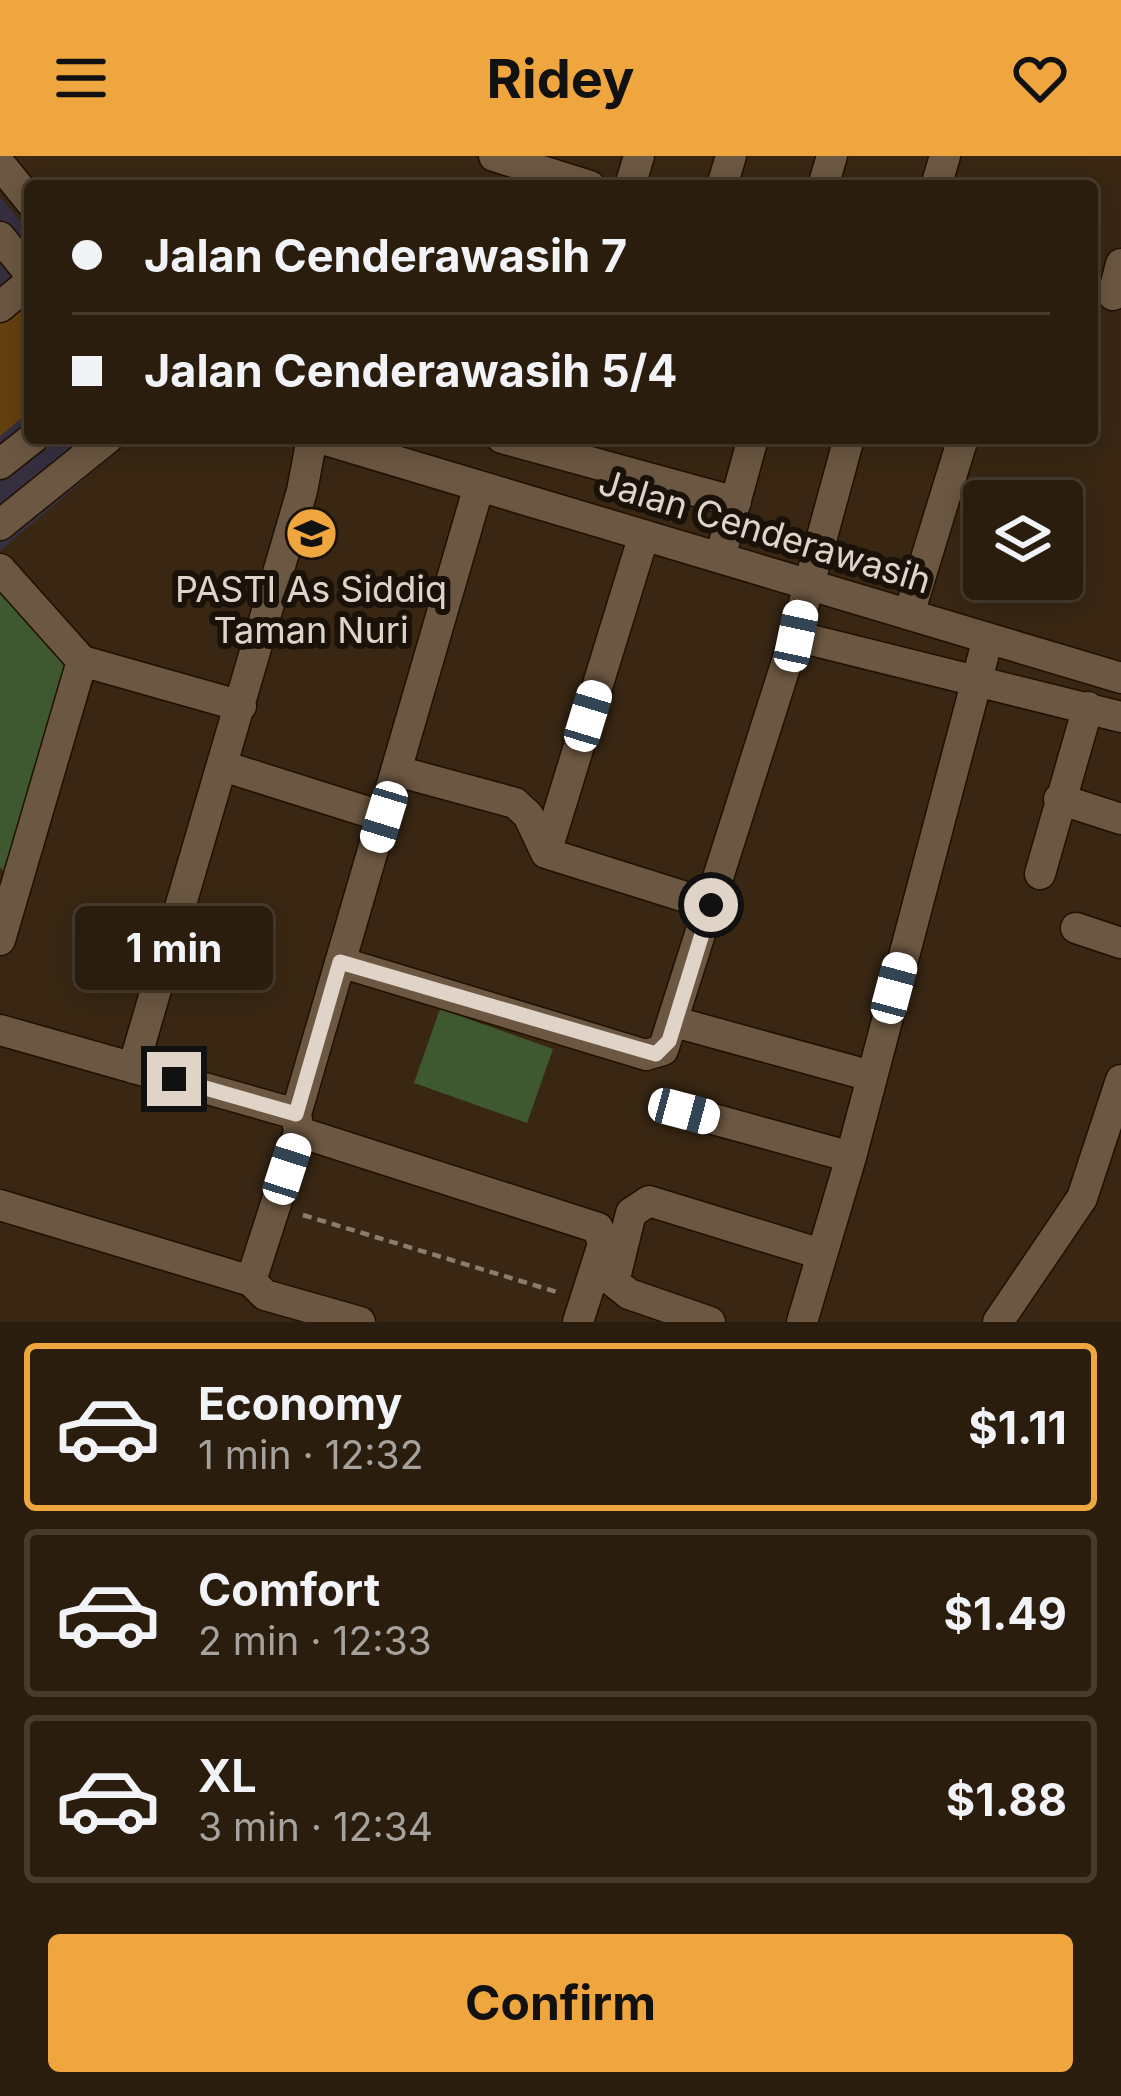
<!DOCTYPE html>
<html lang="en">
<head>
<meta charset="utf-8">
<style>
	body { margin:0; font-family:Inter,sans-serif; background:#372a1c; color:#f1f3f6; height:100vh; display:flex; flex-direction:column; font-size:45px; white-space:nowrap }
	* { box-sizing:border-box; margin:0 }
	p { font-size:39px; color:#a6a29e }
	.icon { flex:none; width:66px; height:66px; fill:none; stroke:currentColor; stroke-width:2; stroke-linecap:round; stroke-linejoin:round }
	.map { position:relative; height:1166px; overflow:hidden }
	.side { display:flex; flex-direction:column; background:#2b1d0e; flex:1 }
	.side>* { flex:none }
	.guide { position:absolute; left:24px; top:24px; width:1074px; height:264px; border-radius:12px; box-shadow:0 6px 30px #0003,0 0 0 3px #473b2e; display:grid; align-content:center; height:264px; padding:0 48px; background:#2b1d0e }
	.fabs { position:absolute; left:963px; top:324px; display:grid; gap:24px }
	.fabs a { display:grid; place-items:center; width:120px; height:120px; border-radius:12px; background:#2b1d0e; box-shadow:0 6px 30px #0003,0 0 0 3px #473b2e; font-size:60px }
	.end { position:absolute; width:54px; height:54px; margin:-27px; border:15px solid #e0d4c8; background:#111; box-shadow:0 0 0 6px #111 }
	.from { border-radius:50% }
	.bubble { position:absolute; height:84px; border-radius:12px; background:#2b1d0e; box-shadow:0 6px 30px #0003,0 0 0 3px #473b2e; font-size:39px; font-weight:700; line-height:84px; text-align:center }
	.car { position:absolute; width:36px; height:72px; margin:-36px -18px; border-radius:15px; box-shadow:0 0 9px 3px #0007; background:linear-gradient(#fff 24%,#345 0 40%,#fff 0 76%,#345 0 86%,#fff 0) }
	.guide b { display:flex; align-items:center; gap:42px; height:114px; font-size:45px }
	.guide b+b { border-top:3px solid #473b2e }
	.guide i { width:30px; height:30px; background:#f1f3f6 }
	ul { padding:21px 0 0; list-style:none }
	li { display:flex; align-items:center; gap:36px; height:168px; margin:0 24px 18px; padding:0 24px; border:6px solid #473b2e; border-radius:12px }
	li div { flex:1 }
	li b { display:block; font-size:45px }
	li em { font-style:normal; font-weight:700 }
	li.on { border-color:#f0a63f }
	li>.icon { width:108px; height:108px; stroke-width:1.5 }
	.primary-button { display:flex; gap:24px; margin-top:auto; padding:24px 48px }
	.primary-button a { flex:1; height:138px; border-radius:12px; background:#f0a63f; color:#111; font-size:48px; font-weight:700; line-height:138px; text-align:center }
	header { display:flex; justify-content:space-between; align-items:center; height:156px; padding:0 48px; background:#f0a63f; color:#111; font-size:54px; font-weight:700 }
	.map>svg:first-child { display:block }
	.commercial { fill:#362f40 }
	.green { fill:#3e5830 }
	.building { fill:#66410f }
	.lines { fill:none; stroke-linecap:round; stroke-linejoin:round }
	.minor-casing { stroke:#201000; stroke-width:33 }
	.path { stroke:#8b7c6c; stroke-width:4.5; stroke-dasharray:9 6; stroke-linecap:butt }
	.minor { stroke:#6c5842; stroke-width:30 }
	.route { stroke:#e0d4c8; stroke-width:15 }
	.labels { text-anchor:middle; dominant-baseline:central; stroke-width:12; stroke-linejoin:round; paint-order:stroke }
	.street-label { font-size:36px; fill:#e0d4c8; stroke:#1a1209 }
	.poi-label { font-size:36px; fill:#e0d4c8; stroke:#1a1209 }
</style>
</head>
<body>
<header><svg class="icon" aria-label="menu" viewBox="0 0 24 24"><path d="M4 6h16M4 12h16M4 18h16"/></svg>Ridey<svg class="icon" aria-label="heart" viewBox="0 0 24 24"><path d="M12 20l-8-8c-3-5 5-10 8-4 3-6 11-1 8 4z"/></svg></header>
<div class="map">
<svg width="1121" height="1166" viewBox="0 0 1121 1166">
	<rect width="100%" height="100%" fill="#392713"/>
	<path class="commercial" d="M0,41l30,35v206h103l-133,113z"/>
	<path class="green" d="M0,421l67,79 -55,225 -12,-14z
		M440,853l113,40 -26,74 -113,-40z"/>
	<path class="building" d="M30,141v114l-30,25v-118z"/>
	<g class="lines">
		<defs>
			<path id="minor" d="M494,0l96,30
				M0,8l30,37
				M630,30l9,-30
				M722,30l9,-30
				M823,30l9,-30
				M936,30l9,-30
				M0,81l30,37
				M1113,139l8,-31
				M0,151l30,-25
				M319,282l802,240
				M502,282l234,64
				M0,308l33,-26
				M0,369l108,-87
				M720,402l33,-120
				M0,413l82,92
				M909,458l54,-176
				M795,480l326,81
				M82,505l159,45
				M223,610l161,51
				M397,615l118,32 13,12 18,38 165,52
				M1059,643l62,20
				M546,697l98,-318
				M1040,718l48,-167
				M1076,772l45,15
				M0,784l82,-279
				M340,806l306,93 17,-5 132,-414 54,-198
				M675,866l196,54
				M0,874l296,84
				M133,912l169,-577 10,-53
				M684,955l167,46
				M299,976l299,96 5,16 -25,78
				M0,1049l251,76 14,14 95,27
				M251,1125l48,-149 -3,-18 183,-628
				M710,1166l-81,-28 -15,-12 17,-69 18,-12 172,53
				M802,1166l49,-165 137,-519
				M998,1166l84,-124 39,-118"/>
		</defs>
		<use href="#minor" class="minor-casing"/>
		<path class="path" d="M303,1059l254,77"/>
		<use href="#minor" class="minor"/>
	</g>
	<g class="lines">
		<path class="route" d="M174,923l122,35 44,-152 316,92 13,-13 42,-136"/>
	</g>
	<defs>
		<symbol id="school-disc" viewBox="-11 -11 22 22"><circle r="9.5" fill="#f0a63f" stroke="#1a1209"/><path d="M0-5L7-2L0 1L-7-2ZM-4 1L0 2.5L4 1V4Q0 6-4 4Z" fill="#111"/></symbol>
	</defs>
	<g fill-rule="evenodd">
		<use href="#school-disc" x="282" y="348" width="59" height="59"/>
	</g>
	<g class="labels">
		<g class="street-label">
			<text transform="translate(765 375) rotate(17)">Jalan Cenderawasih</text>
		</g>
		<g class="poi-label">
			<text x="311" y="433">PASTI As Siddiq<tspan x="311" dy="41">Taman Nuri</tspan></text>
		</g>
	</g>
</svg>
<div class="fabs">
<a><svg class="icon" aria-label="layers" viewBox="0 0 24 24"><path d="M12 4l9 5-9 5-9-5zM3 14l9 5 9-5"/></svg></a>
</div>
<i class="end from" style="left:711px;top:749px"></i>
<i class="end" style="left:174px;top:923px"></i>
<div class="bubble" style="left:75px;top:750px;width:198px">1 min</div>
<i class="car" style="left:796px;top:480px;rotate:12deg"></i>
<i class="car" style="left:588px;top:560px;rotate:17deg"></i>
<i class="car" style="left:384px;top:661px;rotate:197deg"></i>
<i class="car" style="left:894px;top:832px;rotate:15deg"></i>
<i class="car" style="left:684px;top:955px;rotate:105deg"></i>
<i class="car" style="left:287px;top:1013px;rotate:18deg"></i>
<div class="guide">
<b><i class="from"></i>Jalan Cenderawasih 7</b>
<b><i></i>Jalan Cenderawasih 5/4</b>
</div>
</div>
<section class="side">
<ul>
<li class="on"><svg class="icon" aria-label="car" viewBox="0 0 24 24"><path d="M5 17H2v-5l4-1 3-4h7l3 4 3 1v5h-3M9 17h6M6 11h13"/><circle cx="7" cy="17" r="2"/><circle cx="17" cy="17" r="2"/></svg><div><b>Economy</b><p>1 min · 12:32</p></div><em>$1.11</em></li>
<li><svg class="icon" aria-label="car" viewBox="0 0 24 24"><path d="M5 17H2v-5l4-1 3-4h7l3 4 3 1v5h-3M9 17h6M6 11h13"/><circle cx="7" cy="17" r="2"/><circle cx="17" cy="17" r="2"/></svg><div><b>Comfort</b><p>2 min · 12:33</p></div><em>$1.49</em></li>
<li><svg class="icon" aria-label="car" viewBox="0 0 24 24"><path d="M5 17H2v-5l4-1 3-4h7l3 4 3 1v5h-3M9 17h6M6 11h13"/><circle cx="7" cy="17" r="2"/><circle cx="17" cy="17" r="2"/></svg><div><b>XL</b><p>3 min · 12:34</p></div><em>$1.88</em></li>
</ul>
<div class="primary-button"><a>Confirm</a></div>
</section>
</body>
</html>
